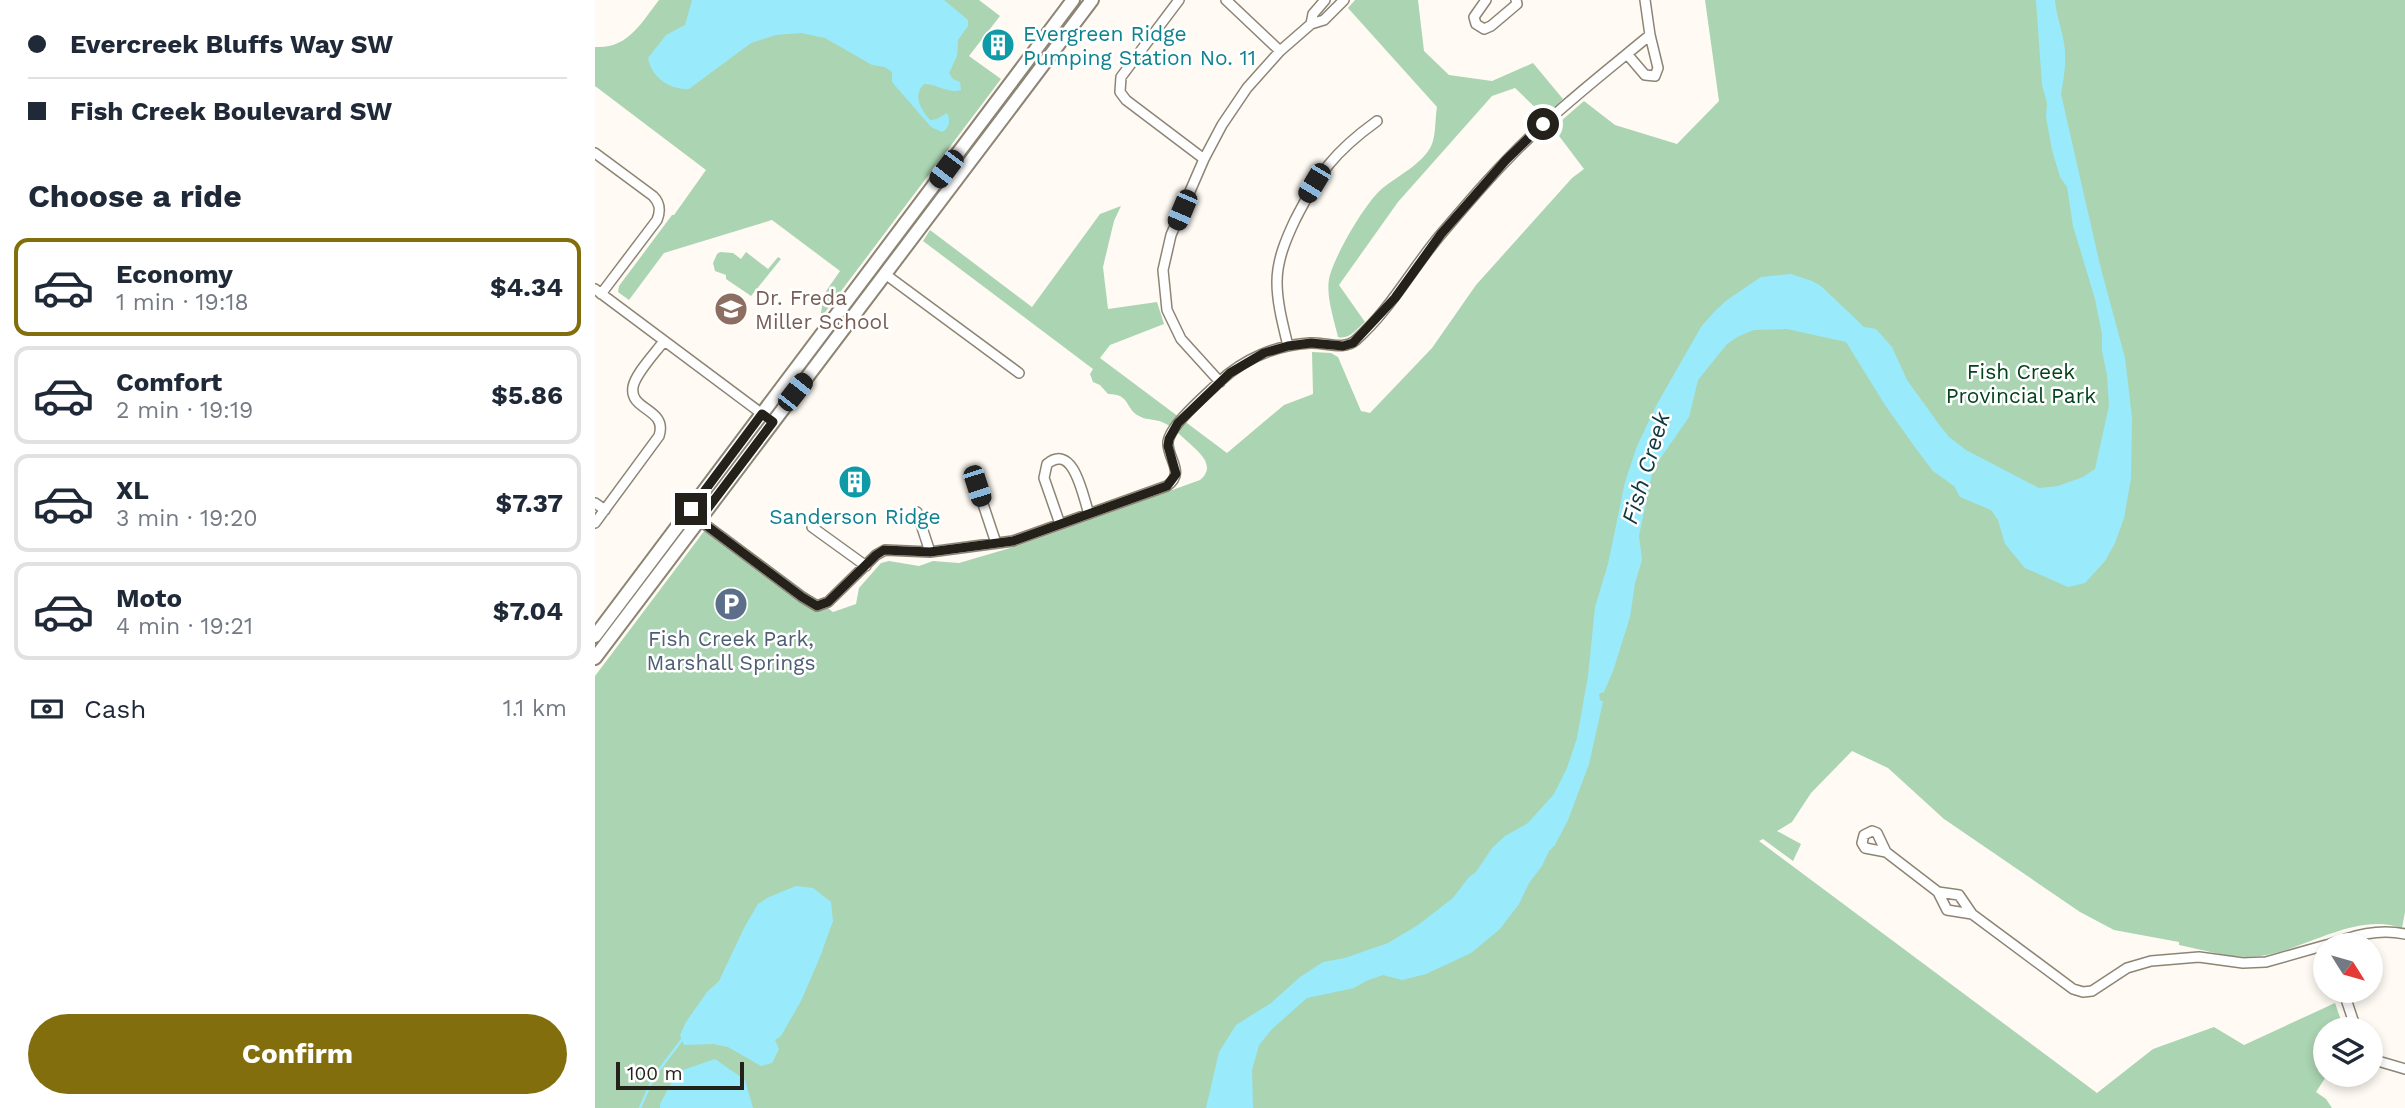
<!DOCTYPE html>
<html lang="en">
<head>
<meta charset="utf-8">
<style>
	body { margin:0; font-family:"Work Sans",sans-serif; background:#f2f2f3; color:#1f2937; height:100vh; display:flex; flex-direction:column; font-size:26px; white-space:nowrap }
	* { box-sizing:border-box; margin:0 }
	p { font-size:23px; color:#747a83 }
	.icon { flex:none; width:38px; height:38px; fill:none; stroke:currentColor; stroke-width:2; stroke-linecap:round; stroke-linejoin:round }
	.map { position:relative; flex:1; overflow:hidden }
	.drawer { display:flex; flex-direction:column; background:#fff; width:595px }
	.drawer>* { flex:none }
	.hud { display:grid; align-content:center; height:154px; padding:0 28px; background:#fff }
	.needle { width:46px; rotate:127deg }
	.tools { position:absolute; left:1718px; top:933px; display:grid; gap:14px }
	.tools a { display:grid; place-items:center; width:70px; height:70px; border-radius:50%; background:#fff; box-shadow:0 4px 10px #0003; font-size:35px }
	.scale { position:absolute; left:21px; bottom:18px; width:128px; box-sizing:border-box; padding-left:7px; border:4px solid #24211a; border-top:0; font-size:19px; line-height:24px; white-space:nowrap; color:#24211a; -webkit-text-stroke:5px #fff; paint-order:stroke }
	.end { position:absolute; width:32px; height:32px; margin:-16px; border:9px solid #24211a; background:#fff; box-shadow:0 0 0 4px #fff }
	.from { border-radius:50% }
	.car { position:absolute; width:21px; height:42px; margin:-21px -10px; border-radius:9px; box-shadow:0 0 5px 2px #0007; background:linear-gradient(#222 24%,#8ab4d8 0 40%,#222 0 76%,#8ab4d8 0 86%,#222 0) }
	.hud b { display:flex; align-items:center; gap:24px; height:66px; font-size:26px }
	.hud b+b { border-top:2px solid #e0e1e3 }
	.hud i { width:18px; height:18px; background:#1f2937 }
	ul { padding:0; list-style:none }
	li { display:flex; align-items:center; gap:21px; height:98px; margin:0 14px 10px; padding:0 14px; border:4px solid #e0e1e3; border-radius:14px }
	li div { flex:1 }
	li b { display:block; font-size:26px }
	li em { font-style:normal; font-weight:700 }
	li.current { border-color:#826e0c }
	li>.icon { width:63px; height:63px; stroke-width:1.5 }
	h2 { padding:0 28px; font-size:32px; line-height:84px }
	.pay { display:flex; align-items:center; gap:18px; height:77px; padding:0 28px; font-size:26px }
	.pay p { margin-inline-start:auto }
	.cta { display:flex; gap:14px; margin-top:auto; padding:14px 28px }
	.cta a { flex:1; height:80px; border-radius:42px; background:#826e0c; color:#fff; font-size:28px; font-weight:700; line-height:80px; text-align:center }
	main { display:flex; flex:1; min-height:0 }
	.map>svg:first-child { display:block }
	.green { fill:#abd4b2 }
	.water { fill:#99ebfc }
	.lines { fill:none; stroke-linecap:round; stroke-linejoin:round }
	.stream { stroke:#99ebfc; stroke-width:2.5 }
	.minor-casing { stroke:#8d8574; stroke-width:12 }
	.secondary-casing { stroke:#8d8574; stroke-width:16 }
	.minor { stroke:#fff; stroke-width:9 }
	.secondary { stroke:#fff; stroke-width:12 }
	.route { stroke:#24211a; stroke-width:9 }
	.labels { text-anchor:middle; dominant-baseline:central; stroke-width:5; stroke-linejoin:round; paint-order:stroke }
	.culture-label { font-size:21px; fill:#0d838f; stroke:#fff; text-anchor:start }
	.education-label { font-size:21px; fill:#785e54; stroke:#fff; text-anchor:start }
	.park-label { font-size:21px; fill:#03431b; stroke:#fff }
	.service-label { font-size:21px; fill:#4e5e75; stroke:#fff }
	.water-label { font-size:23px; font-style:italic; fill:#10383f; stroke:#fff }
</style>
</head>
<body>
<main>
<section class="drawer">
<div class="hud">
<b><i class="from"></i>Evercreek Bluffs Way SW</b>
<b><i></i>Fish Creek Boulevard SW</b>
</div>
<h2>Choose a ride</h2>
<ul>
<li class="current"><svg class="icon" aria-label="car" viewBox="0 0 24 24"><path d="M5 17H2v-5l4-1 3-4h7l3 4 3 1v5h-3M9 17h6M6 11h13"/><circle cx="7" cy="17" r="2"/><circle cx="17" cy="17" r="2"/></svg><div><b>Economy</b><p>1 min · 19:18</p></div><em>$4.34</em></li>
<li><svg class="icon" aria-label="car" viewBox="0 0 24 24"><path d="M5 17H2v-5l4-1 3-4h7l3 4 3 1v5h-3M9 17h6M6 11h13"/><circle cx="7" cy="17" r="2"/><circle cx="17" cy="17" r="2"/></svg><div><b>Comfort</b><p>2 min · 19:19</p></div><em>$5.86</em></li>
<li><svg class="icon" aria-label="car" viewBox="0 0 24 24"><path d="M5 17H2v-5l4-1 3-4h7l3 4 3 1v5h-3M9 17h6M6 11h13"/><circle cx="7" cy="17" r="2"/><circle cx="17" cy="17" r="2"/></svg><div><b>XL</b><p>3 min · 19:20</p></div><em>$7.37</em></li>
<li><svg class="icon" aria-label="car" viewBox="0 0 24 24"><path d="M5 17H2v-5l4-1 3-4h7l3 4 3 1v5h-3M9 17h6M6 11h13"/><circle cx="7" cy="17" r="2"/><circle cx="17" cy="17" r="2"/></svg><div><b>Moto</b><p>4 min · 19:21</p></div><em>$7.04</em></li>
</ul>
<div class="pay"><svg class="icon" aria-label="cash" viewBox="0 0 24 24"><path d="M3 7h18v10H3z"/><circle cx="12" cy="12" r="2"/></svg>Cash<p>1.1 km</p></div>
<div class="cta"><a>Confirm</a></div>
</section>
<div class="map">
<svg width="1810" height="1108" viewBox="0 0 1810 1108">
	<rect width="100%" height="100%" fill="#fffbf4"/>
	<path class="green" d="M64,0h320l21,16 -31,40 32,23 -181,240 4,-25 16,-23 -68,-51 -108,33 -35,47 -11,-8 1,-6 53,-71h2l32,-45 -111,-84v-39c33,2 46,-24 64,-47z
		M760,0h63l6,51 25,24 43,6 41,-18 30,36 -19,17 -29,-28 -23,8 -94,106 -59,83 26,37c-8,7 -16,18 -27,15 -4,-18 -12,-40 -9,-58 4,-21 38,-80 55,-92 14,-11 41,-25 48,-43 4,-11 3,-26 5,-37l-89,-99z
		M1110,0h700v912l-3,16c-47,-16 -96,22 -142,28 -27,4 -55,-6 -81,-11v-3l-65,-12 -34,-18 -136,-93 -56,-51 -36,-17 -41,42 -19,29 -15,9 24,13 -8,17 -30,-22 -4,2 338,252 56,-44 61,-22 30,18 91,-42 9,26h-18l1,46 -11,17 10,7 6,9h-1737v-432l116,-154 122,90 23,-8 3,-16 22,-25 8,-2 30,5 14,-5 26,2 58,-17 183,-66c17,-14 -1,-28 -12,-38 -8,-7 -16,-16 -26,-20 -7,-3 -15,-2 -21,-5 -17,-7 -9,-23 -33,-23l-8,-9 -7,-3 -3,-8 3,-5 -170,-128 7,-11 102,77 68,-93 21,-8 -7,15 -11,46 5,42 49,-7 7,22 -54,21 -10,13 127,95 57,-48 29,-11 -1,-42 19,1 7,4 23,54 9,2 62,-65 44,-63 96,-107 12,-9 -31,-41 31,-27 31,24 62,19 42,-43z
		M125,252l13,1 8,6 5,-7 22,17 10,-12 3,2 -30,37 -25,-17v-4l-11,-4 -2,-8 4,-9z"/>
	<path class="water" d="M97,0h252l24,20v6l-10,14 -1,16 -8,17 4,6 7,3 1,8c-12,4 -24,-6 -37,-6 -12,12 -3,25 6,36l7,-1 10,-6c4,7 2,16 -5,19l-11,-5 -39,-45v-10l-7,-5 -13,-2 -47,-27 -24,-5 -25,2 -25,8 -62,46c-19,1 -37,-11 -41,-31l18,-23 19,-10z
		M1441,0h19c1,15 7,29 9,43 3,17 0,34 -3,51l39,171 25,93 7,60 -1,60 -7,40 -9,25 -10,18 -20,22 -17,4 -43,-19 -20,-24 -7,-24 -7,-10 -31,-13 -6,-11 -21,-15 -16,-21 -32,-45 -39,-63 -59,-13 -33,1 -15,6 -12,8 -29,36 -9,37 -36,52 -14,67 3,24 -7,23 -5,34 -17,54 -9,21 -5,2 1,6 3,2 -14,62 -21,56 -13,25 -6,6 -7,15 -13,17 -10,21 -19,25 -29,24 -45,21 -24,6 -19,-5 -17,6 -12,7 -47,10 -35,31 -13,16 -7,25 1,38h-47l13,-56 17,-27 35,-22 29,-26 23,-15 22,-4 43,-15 30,-18 35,-27 16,-21 7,-5 16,-24 13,-12 23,-13 26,-29 13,-26 10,-30 11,-62 7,-69 13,-43 17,-82 12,-36 20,-42 44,-77 13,-15 13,-12 34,-23 30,-3 21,7 9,5 43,41 12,2 16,18 15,33 31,43 11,14 17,13 73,38 19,-2 25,-9 12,-8 14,-63 -2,-31 -5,-24v-17l-7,-35 -22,-73 -6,-39 -7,-10 -8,-27 -6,-33 1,-14 -5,-18z
		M201,886l17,2 18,14 2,19 -13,36 -19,44 -20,35 -6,4 4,9 -7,14 -11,3 -33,-19 -15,-3 -29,1 -4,-10 6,-13 21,-30 12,-11 26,-55 13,-22 11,-7z
		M120,1059l30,21 8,28h-93v-4l17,-32z"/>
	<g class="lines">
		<path class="stream" d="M45,1108l13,-30 31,-41"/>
		<defs>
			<path id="minor" d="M584,0l-58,77 -1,15 6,8 78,59
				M631,0l54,51
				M891,0l-12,17 2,7 8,5 7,-3 26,-22 -1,-4
				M716,24l2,-10 12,-14
				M1032,54l18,21 10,1 3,-8 -8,-33
				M0,153l58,43c7,7 8,14 4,24l-56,74
				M290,274l134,99
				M0,289l178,133
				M693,346c-5,-21 -11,-43 -11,-64 0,-22 9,-43 18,-62 24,-47 39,-68 82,-99
				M625,382l-39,-43 -14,-29 -4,-40 8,-35 33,-76 18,-34 25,-37 33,-37 31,-27 13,-4 20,-20
				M382,486l19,57
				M0,503l10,7
				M322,512l13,40
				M104,520l103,77 15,9 11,-4 48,-47 9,-5 45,2 83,-11 154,-55c19,-14 0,-27 1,-44 2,-17 38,-47 51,-60 25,-23 57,-37 91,-39 15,-1 34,8 46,-3 35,-31 56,-72 86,-107 29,-34 58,-68 90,-98 37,-35 78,-67 118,-100l-5,-35
				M0,523l64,-87c9,-28 -30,-25 -26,-49 2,-13 23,-35 31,-46
				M465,524l-16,-46 3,-14c27,-22 36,33 42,50
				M217,527l54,39
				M1291,852l-21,-4 -3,-5 2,-8 8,-4 5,2 9,19 52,40 9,18 25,4
				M1343,892l21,3 13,19 101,75 10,3 9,-1 35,-23 24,-7 48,-4 44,6 23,-1 60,-17
				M1732,945c27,-9 50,-17 78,-11
				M1748,990l13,39
				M1776,1059l34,10"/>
			<path id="secondary" d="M0,636l478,-636
				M0,658l497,-658"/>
		</defs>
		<use href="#minor" class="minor-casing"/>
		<use href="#secondary" class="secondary-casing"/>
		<use href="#minor" class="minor"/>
		<use href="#secondary" class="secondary"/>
	</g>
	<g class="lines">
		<path class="route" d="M96,509l71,-95 11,8 -74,98 103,77 15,9 11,-4 48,-47 8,-5 46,2 83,-11 154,-55 9,-12 -8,-28 1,-7 9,-16 52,-50 34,-20 24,-7 23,-3 32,3 10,-3 42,-45 46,-64 65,-74 37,-36"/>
	</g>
	<defs>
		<symbol id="building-disc" viewBox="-11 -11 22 22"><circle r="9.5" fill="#0f9aa8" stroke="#fff"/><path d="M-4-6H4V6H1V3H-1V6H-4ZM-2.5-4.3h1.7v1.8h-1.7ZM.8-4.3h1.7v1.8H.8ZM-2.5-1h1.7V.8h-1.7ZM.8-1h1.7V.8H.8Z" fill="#fff"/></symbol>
		<symbol id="school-disc" viewBox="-11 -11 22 22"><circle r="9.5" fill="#8d6e63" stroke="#fff"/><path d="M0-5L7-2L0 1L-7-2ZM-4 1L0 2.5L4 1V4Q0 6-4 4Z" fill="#fff"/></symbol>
		<symbol id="parking-disc" viewBox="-11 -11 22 22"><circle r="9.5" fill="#5c6f8a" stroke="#fff"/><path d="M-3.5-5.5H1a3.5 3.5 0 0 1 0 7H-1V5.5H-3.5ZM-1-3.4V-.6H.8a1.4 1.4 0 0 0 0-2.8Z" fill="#fff"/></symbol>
	</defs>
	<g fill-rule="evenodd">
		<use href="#building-disc" x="384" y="26" width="38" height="38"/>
		<use href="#school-disc" x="117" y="290" width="38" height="38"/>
		<use href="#building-disc" x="241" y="463" width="38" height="38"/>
		<use href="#parking-disc" x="117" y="585" width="38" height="38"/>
	</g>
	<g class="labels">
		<g class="culture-label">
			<text x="428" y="33">Evergreen Ridge<tspan x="428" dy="24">Pumping Station No. 11</tspan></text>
			<text x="260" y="516" text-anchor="middle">Sanderson Ridge</text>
		</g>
		<g class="education-label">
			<text x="160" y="297">Dr. Freda<tspan x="160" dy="24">Miller School</tspan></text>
		</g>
		<g class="park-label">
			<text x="1426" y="371">Fish Creek<tspan x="1426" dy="24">Provincial Park</tspan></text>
		</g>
		<g class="service-label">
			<text x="136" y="638">Fish Creek Park,<tspan x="136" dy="24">Marshall Springs</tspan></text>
		</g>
		<g class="water-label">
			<text transform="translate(1051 468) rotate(-73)">Fish Creek</text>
		</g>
	</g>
</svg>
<div class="tools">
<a><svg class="needle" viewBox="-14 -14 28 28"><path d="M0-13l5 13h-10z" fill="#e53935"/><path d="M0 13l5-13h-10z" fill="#747a83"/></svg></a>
<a><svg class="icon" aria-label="layers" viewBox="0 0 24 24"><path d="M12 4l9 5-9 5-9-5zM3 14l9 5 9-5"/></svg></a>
</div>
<div class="scale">100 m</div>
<i class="end from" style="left:948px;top:124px"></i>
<i class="end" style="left:96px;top:509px"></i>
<i class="car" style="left:351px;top:169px;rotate:217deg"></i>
<i class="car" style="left:719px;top:183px;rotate:211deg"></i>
<i class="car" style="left:587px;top:210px;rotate:203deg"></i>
<i class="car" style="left:200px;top:392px;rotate:38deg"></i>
<i class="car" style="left:382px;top:486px;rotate:162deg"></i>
</div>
</main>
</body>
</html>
